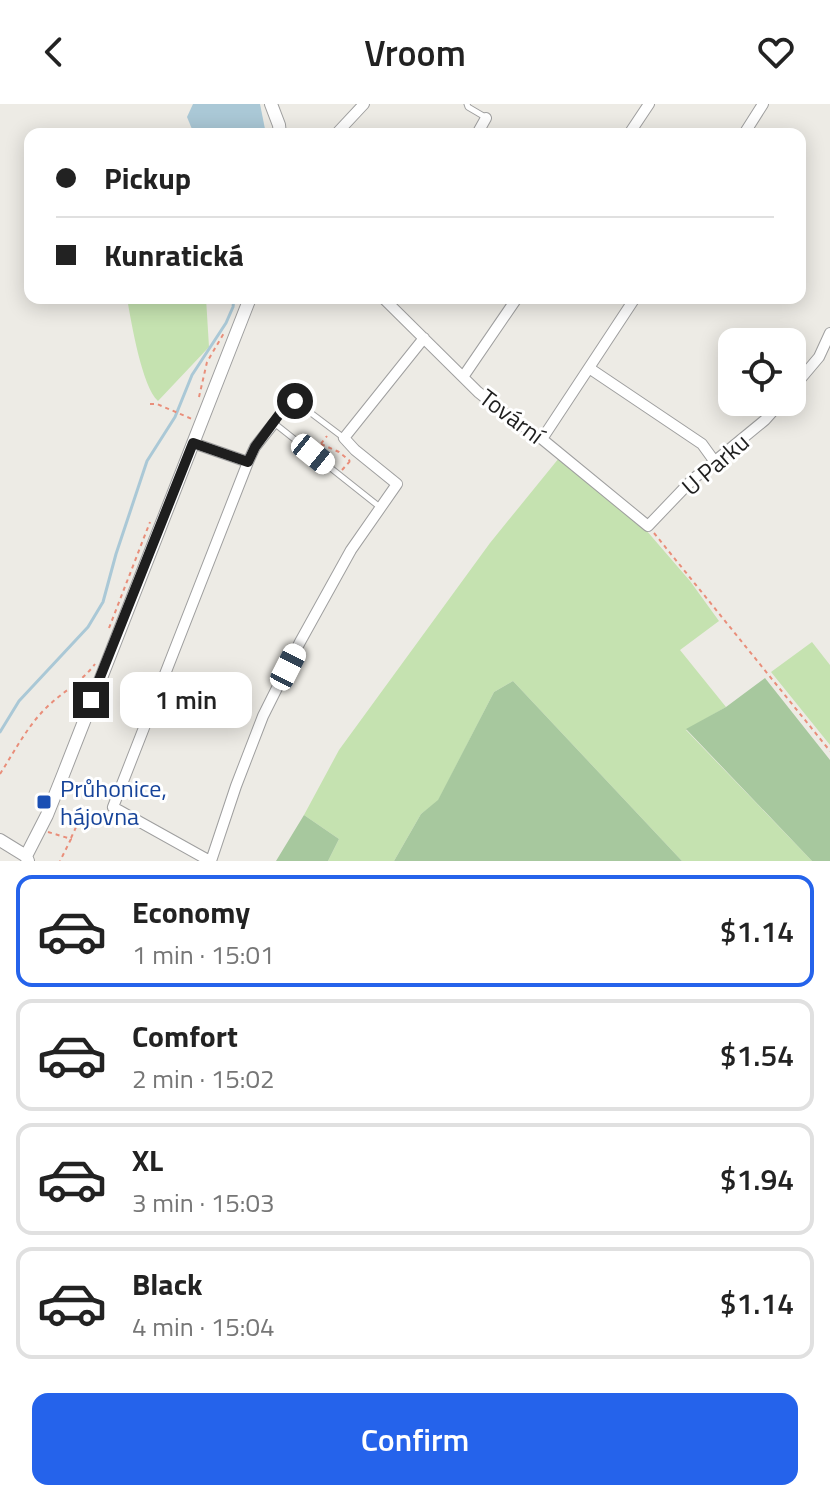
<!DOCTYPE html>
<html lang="en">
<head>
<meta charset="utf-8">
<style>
	body { margin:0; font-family:"Titillium Web",sans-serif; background:#f2f2f2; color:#222; height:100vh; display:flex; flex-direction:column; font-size:30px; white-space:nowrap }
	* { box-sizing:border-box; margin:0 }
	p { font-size:26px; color:#767676 }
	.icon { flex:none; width:44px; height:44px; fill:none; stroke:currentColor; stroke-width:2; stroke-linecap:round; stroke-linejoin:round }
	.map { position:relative; height:757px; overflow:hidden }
	.drawer { display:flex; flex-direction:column; background:#fff; flex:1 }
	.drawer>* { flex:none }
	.banner { position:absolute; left:24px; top:24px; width:782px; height:176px; border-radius:16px; box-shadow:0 4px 20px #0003; display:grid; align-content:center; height:176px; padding:0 32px; background:#fff }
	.buttons { position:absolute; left:718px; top:224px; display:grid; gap:16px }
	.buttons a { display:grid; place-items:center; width:88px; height:88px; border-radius:16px; background:#fff; box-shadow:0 4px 20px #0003; font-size:40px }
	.end { position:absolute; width:36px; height:36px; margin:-18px; border:10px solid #1e1e1e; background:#fff; box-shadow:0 0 0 4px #fff }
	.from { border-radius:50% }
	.bubble { position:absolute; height:56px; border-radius:16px; background:#fff; box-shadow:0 4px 20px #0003; font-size:26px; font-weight:600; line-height:56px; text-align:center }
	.car { position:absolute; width:24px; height:48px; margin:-24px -12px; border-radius:10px; box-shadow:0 0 6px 2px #0007; background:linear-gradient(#fff 24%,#345 0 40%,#fff 0 76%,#345 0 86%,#fff 0) }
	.banner b { display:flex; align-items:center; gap:28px; height:76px; font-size:30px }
	.banner b+b { border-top:2px solid #e0e0e0 }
	.banner i { width:20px; height:20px; background:#222 }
	ul { padding:14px 0 0; list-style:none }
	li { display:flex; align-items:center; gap:24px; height:112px; margin:0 16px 12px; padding:0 16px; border:4px solid #e0e0e0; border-radius:16px }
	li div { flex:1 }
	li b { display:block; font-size:30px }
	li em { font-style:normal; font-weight:600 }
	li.selected { border-color:#2563eb }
	li>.icon { width:72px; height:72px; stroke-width:1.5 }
	.primary-button { display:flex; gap:16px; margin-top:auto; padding:16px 32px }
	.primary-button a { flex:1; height:92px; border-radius:16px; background:#2563eb; color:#fff; font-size:32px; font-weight:600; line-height:92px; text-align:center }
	header { display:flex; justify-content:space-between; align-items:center; height:104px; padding:0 32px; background:#fff; font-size:36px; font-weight:600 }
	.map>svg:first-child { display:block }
	.grass { fill:#c5e2b0 }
	.forest { fill:#a7c89e }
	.water { fill:#aac8d6 }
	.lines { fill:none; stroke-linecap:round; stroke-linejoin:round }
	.stream { stroke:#aac8d6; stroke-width:3 }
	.service-casing { stroke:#9f9f9f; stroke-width:7 }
	.minor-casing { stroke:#9f9f9f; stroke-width:12 }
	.tertiary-casing { stroke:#9f9f9f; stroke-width:14 }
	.path { stroke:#e98e7a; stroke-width:2; stroke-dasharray:4 4; stroke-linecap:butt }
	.service { stroke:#fff; stroke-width:5 }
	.minor { stroke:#fff; stroke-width:10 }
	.tertiary { stroke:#fff; stroke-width:12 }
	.route { stroke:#1e1e1e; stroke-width:10 }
	.transit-dot { fill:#1a4fb4; stroke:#fff; stroke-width:3 }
	.labels { text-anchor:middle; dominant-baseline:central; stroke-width:6; stroke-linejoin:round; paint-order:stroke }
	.street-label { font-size:24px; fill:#1e1e1e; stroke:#fff }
	.transit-label { font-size:24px; fill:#164399; stroke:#fff; text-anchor:start }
</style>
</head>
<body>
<header><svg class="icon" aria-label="back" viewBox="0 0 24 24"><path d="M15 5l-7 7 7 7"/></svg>Vroom<svg class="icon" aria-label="heart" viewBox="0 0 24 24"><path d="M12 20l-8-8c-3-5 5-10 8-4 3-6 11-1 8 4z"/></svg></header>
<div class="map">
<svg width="830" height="757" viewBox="0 0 830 757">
	<rect width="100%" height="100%" fill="#edebe5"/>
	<path class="grass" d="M127,194h79l3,49 -51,54c-16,-14 -27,-80 -31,-103z
		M559,354l87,72 44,51 29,40 -39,29 46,57 -40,23 126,131h-130l-169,-180 -19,11 -56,109 -17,13 -27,47h-66l11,-22 -35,-24 35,-65 151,-207z
		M812,538l18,23v80l-59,-73z"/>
	<path class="forest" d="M765,574l65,82v101h-18l-126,-132 40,-22z
		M513,577l169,180h-288l27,-47 17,-14 56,-108z
		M304,711l35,24 -11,22h-52z"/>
	<path class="water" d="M193,0h67l6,30h-72l-7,-17z"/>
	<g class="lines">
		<path class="stream" d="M0,628l19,-31 69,-74 15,-25 13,-48 31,-93 28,-44 17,-42 34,-52 7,-16 1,-9"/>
		<defs>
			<path id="service" d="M467,0l1,3 17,10
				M344,334l-49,-37 -8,3 -13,19 107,85"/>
			<path id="minor" d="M336,30l28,-30
				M477,30l9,-16
				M629,30l20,-30
				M744,30l19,-30
				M383,194l95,94 30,24 34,23 106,87 44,-46 73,-60 16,-18
				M589,264l113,76 13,18
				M463,273l54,-79
				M792,285l27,-32 11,-24
				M542,335l93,-141
				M193,339l55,19
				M210,757l-97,-54 135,-345 7,-15 19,-24
				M211,757l25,-75 27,-70 37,-74 51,-92 46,-66 -42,-34 -11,-12 80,-100"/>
			<path id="tertiary" d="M271,0l8,21 1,9
				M0,736l26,16 2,5
				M26,752l21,-41 16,-40 187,-477"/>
		</defs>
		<use href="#service" class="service-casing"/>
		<use href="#minor" class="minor-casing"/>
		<use href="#tertiary" class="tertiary-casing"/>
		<path class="path" d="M199,293l8,-35 17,-29
			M150,300h7l35,15
			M321,340l18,8 11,9
			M316,346l11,-14
			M342,366l9,-10
			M654,429l176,218
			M109,524l41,-106
			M0,670c14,-22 26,-45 43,-63 17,-18 38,-28 52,-47
			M48,728l23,7 -11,22
			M71,734l6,-13"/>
		<use href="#service" class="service"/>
		<use href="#minor" class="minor"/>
		<use href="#tertiary" class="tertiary"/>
	</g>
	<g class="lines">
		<path class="route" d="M91,596l102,-257 55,19 7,-15 32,-43 8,-3"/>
	</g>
	<rect class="transit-dot" x="36" y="690" width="16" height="16" rx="4"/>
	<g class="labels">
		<g class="street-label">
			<text transform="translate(512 312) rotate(37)">Tovární</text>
			<text transform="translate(715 360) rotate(-41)">U Parku</text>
		</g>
		<g class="transit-label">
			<text x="60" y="684">Průhonice,<tspan x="60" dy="28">hájovna</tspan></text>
		</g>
	</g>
</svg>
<div class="buttons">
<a><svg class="icon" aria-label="locate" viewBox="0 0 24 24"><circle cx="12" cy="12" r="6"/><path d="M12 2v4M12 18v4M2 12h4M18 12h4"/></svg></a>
</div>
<i class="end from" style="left:295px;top:297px"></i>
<i class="end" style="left:91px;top:596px"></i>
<div class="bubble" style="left:120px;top:568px;width:132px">1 min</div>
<i class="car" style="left:313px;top:350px;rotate:129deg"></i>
<i class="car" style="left:288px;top:563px;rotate:27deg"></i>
<div class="banner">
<b><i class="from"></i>Pickup</b>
<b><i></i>Kunratická</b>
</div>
</div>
<section class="drawer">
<ul>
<li class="selected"><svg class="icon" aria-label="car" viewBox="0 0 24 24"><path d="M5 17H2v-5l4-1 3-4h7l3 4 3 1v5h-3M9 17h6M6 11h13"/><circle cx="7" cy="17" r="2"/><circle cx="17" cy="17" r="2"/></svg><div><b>Economy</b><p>1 min · 15:01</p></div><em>$1.14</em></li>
<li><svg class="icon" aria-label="car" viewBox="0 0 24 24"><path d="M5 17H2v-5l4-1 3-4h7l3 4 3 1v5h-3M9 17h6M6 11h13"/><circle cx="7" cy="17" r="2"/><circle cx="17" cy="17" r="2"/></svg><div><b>Comfort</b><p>2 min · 15:02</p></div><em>$1.54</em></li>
<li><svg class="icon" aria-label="car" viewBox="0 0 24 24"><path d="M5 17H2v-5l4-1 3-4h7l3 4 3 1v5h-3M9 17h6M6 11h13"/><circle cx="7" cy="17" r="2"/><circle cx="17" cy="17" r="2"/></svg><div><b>XL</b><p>3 min · 15:03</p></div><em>$1.94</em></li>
<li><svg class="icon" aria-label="car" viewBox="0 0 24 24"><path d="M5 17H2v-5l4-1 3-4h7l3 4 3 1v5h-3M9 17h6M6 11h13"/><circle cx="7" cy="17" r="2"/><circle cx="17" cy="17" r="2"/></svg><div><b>Black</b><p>4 min · 15:04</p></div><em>$1.14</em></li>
</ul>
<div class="primary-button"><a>Confirm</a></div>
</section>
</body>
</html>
